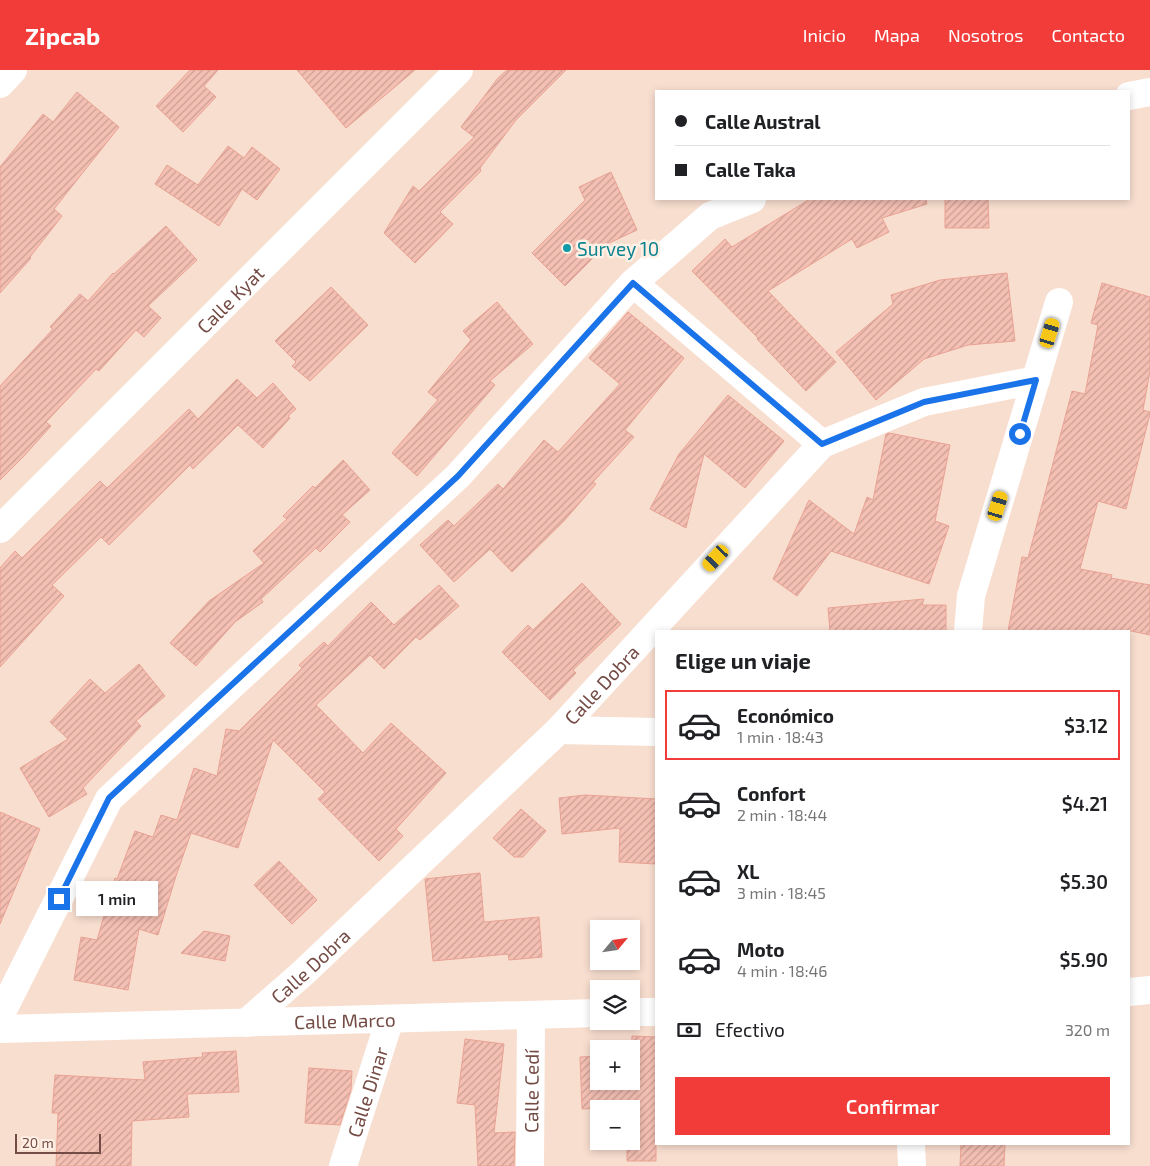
<!DOCTYPE html>
<html lang="es">
<head>
<meta charset="utf-8">
<style>
	body { margin:0; font-family:"Exo 2",sans-serif; background:#f2f2f2; color:#202124; height:100vh; display:flex; flex-direction:column; font-size:19px; white-space:nowrap }
	* { box-sizing:border-box; margin:0 }
	p { font-size:16px; color:#757577 }
	.icon { flex:none; width:28px; height:28px; fill:none; stroke:currentColor; stroke-width:2; stroke-linecap:round; stroke-linejoin:round }
	.map { position:relative; flex:1; overflow:hidden }
	.panel { position:absolute; left:655px; top:560px; width:475px; height:515px; display:flex; flex-direction:column; background:#fff; border-radius:0px; box-shadow:0 2px 8px #0003 }
	.panel>* { flex:none }
	.guide { position:absolute; left:655px; top:20px; width:475px; height:110px; border-radius:0px; box-shadow:0 2px 8px #0003; display:grid; align-content:center; height:110px; padding:0 20px; background:#fff }
	.needle { width:32px; rotate:61deg }
	.buttons { position:absolute; left:590px; top:850px; display:grid; gap:10px }
	.buttons a { display:grid; place-items:center; width:50px; height:50px; border-radius:0px; background:#fff; box-shadow:0 2px 8px #0003; font-size:25px }
	.scale { position:absolute; left:15px; bottom:12px; width:86px; box-sizing:border-box; padding-left:5px; border:2px solid #754c45; border-top:0; font-size:14px; line-height:18px; white-space:nowrap; color:#754c45; -webkit-text-stroke:4px #fff0e6; paint-order:stroke }
	.end { position:absolute; width:22px; height:22px; margin:-11px; border:6px solid #1a73e8; background:#fff; box-shadow:0 0 0 2px #fff }
	.from { border-radius:50% }
	.bubble { position:absolute; height:35px; border-radius:0px; background:#fff; box-shadow:0 2px 8px #0003; font-size:16px; font-weight:600; line-height:35px; text-align:center }
	.car { position:absolute; width:15px; height:30px; margin:-15px -8px; border-radius:6px; box-shadow:0 0 4px 1px #0007; background:linear-gradient(#f5c518 24%,#345 0 40%,#f5c518 0 76%,#345 0 86%,#f5c518 0) }
	.guide b { display:flex; align-items:center; gap:18px; height:48px; font-size:19px }
	.guide b+b { border-top:1px solid #e0e0e0 }
	.guide i { width:12px; height:12px; background:#202124 }
	ul { padding:0; list-style:none }
	li { display:flex; align-items:center; gap:15px; height:70px; margin:0 10px 8px; padding:0 10px; border:2px solid transparent; border-radius:0px }
	li div { flex:1 }
	li b { display:block; font-size:19px }
	li em { font-style:normal; font-weight:600 }
	li.on { border-color:#f23c39 }
	li>.icon { width:45px; height:45px; stroke-width:1.5 }
	h2 { padding:0 20px; font-size:22px; line-height:60px }
	.pay { display:flex; align-items:center; gap:12px; height:55px; padding:0 20px; font-size:19px }
	.pay p { margin-inline-start:auto }
	.action { display:flex; gap:10px; margin-top:auto; padding:10px 20px }
	.action a { flex:1; height:58px; border-radius:0px; background:#f23c39; color:#fff; font-size:20px; font-weight:600; line-height:58px; text-align:center }
	header { display:flex; align-items:center; gap:30px; box-sizing:border-box; height:70px; padding:0 25px; background:#f23c39; color:#fff }
	header strong { font-size:24px }
	nav { display:flex; gap:28px; margin-inline-start:auto; font-size:18px }
	.map>svg:first-child { display:block }
	.residential { fill:#f8decf; fill-rule:evenodd }
	.building { fill:url(#building-hatch); stroke:#e9a293 }
	.lines { fill:none; stroke-linecap:round; stroke-linejoin:round }
	.street { stroke:#fff; stroke-width:28 }
	.route { stroke:#1a73e8; stroke-width:6 }
	.culture-dot { fill:#0f9aa8; stroke:#fff0e6; stroke-width:2 }
	.labels { text-anchor:middle; dominant-baseline:central; stroke-width:5; stroke-linejoin:round; paint-order:stroke }
	.culture-label { font-size:19px; fill:#0d838f; stroke:#fff0e6; text-anchor:start }
	.street-label { font-size:19px; fill:#754c45; stroke:#fff0e6 }
</style>
</head>
<body>
<header>
<strong>Zipcab</strong>
<nav><a>Inicio</a><a>Mapa</a><a>Nosotros</a><a>Contacto</a></nav>
</header>
<div class="map">
<svg width="1150" height="1096" viewBox="0 0 1150 1096">
	<defs>
		<pattern id="building-hatch" width="6" height="6" patternUnits="userSpaceOnUse" patternTransform="scale(1.25)"><rect width="6" height="6" fill="#f5c0b4"/><path d="M-1 1l2-2M0 6l6-6M5 7l2-2" fill="none" stroke="#cb9e94"/></pattern>
	</defs>
	<rect width="100%" height="100%" fill="#feebde"/>
	<path class="residential" d="M0,0h1150v1096h-1150zM656,21h473v108h-473zM656,561h473v513h-473zM599,859h32v32h-32zM599,919h32v32h-32zM599,979h32v32h-32zM599,1039h32v32h-32z"/>
	<path class="building" d="M190,0h28l-14,16 12,11 -33,35 -27,-26z
		M297,0h118l-69,58z
		M507,0h59l-50,50 -36,48 1,3 -41,41 13,12 -38,39 -31,-30 29,-47 6,5 55,-54 -13,-10 37,-49z
		M77,22l42,35 -65,82 8,7 -32,41 1,1 -31,35v-126l43,-53 10,8z
		M228,76l16,12 8,-11 28,22 -23,31 -15,-11 -23,37 -64,-42 12,-19 31,20z
		M611,102l26,58 -30,14 -42,42 -33,-33 53,-53 -6,-13z
		M810,129h116l1,5 -45,14 7,14 -32,16 -5,-9 -84,52 68,71 -30,29 -49,-52 1,-1 -66,-67 33,-32 7,8z
		M945,129h43l1,29h-44z
		M166,156l31,34 -49,46 13,12 -17,19 -8,-7 -37,41 -3,-2 -50,53 5,4 -27,30 -24,24v-94l53,-57 -3,-2 30,-33 8,7 25,-28 1,1z
		M1007,203l8,68 -47,4 -44,14 -48,41 -40,-48 57,-48 -2,-9 49,-15z
		M1102,213l48,14v74l-7,39 7,2v2l-24,95 -28,-8 -18,68 32,6 -1,3 39,7v50l-19,-4h-123l14,-74 6,1 44,-167 13,3 13,-69 -7,-2z
		M331,217l37,38 -58,56 -18,-15 4,-4 -21,-21z
		M497,232l36,42 -43,37 5,4 -78,91 -25,-23 46,-53 -10,-8 43,-52 -8,-9z
		M628,242l56,46 -59,72 9,7 -41,45 3,2 -32,37 -52,51 -22,-23 -36,33 -34,-37 28,-25 6,6 44,-42 5,5 41,-49 14,12 62,-68 -31,-26z
		M237,309l20,19 16,-15 23,26 -8,7 2,2 -27,30 -25,-23 -45,44 -3,-4 -81,80 -8,-8 -49,48 12,11 -64,71v-99l15,-17 7,7 78,-77 7,7 82,-79 9,10z
		M728,325l56,46 -39,47 -41,-34 -18,74 -36,-19 29,-55z
		M889,363l61,12 -15,76 14,5 -20,58 -98,-33 -34,45 -24,-17 36,-79 45,34 13,-37 6,3 13,-66z
		M343,390l27,30 -28,25 8,7 -30,30 -4,-4 -55,51 2,3 -28,20 -39,44 -26,-23 39,-42 55,-38 -11,-12 34,-32 -4,-3 30,-30 2,2z
		M582,513l39,41 -48,46 3,3 -26,27 -48,-48 26,-27 5,5z
		M439,515l20,21 -39,34 -4,-3 -32,32 -14,-14 -54,50 47,48 28,-30 55,50 -50,56 7,7 -24,25 -61,-62 7,-7 -52,-52 -35,108 -47,-15 -15,43 -18,59 -19,-6 -11,61 -54,-10 7,-43 16,3 18,-62 2,1 18,-48 18,6 8,-22 16,5 17,-52 23,8 9,-47 13,2 63,-63 -3,-3 25,-23 4,4 43,-44 23,23z
		M924,529l-2,6h24v26h-116l-2,-23z
		M139,594l26,32 -29,25 5,5 -58,62 4,6 -38,23 -29,-49 48,-29 -18,-17 40,-43 15,14z
		M585,725l71,4v65l-37,-2 1,-34 -58,6 -3,-36z
		M521,739l25,22 -23,26h-9l-21,-19z
		M0,742l40,17 -40,95z
		M279,791l38,39 -25,24 -38,-39z
		M480,803l4,49 55,-5 3,40 -33,3 -1,-6 -75,7 -8,-82z
		M204,861l26,5 -5,25 -44,-8z
		M632,966l24,1v124h-29v-20h4v-32h-3v-2l-46,2 -2,-52 19,-1v25h32z
		M465,969l39,5 -10,89 21,-1 -1,34h-36l-3,-61 -18,-2z
		M236,981l3,41 -52,2 2,23 -57,4 -1,45h-75l2,-53h-6l3,-38 90,5 -2,-18 60,-5 -1,-4z
		M309,998l43,3 -1,19 -11,35 -35,-2z
		M961,1074h44l-1,22h-44z"/>
	<g class="lines">
		<g class="street">
			<path d="M0,14l13,-14"/>
			<path d="M1129,26l21,-4"/>
			<path d="M633,213l189,161"/>
			<path id="s1" d="M0,459l459,-459"/>
			<path d="M968,561l3,-35 88,-294"/>
			<path d="M559,660l97,2"/>
			<path d="M1129,922l21,-2"/>
			<path d="M631,942h25"/>
			<path d="M0,946l109,-217 349,-323 175,-193 77,-67 42,-17"/>
			<path id="s2" d="M246,953l57,-50 256,-243 263,-286 102,-42 112,-22"/>
			<path id="s3" d="M0,959l599,-16"/>
			<path d="M911,1074l1,22"/>
			<path id="s4" d="M343,1096l47,-147"/>
			<path id="s5" d="M530,1096l1,-151"/>
		</g>
	</g>
	<g class="lines">
		<path class="route" d="M59,829l50,-101 349,-322 175,-193 189,161 102,-42 112,-22 -16,54"/>
	</g>
	<circle class="culture-dot" cx="567" cy="178" r="5"/>
	<g class="labels">
		<g class="culture-label">
			<text x="577" y="178">Survey 10</text>
		</g>
		<g class="street-label">
			<text stroke="none"><textPath href="#s1" startOffset="325">Calle Kyat</textPath></text>
			<text stroke="none"><textPath href="#s2" startOffset="491">Calle Dobra</textPath></text>
			<text stroke="none"><textPath href="#s2" startOffset="86">Calle Dobra</textPath></text>
			<text stroke="none"><textPath href="#s3" startOffset="345">Calle Marco</textPath></text>
			<text stroke="none"><textPath href="#s5" startOffset="75">Calle Cedí</textPath></text>
			<text stroke="none"><textPath href="#s4" startOffset="78">Calle Dinar</textPath></text>
		</g>
	</g>
</svg>
<div class="buttons">
<a><svg class="needle" viewBox="-14 -14 28 28"><path d="M0-13l5 13h-10z" fill="#e53935"/><path d="M0 13l5-13h-10z" fill="#757577"/></svg></a>
<a><svg class="icon" aria-label="layers" viewBox="0 0 24 24"><path d="M12 4l9 5-9 5-9-5zM3 14l9 5 9-5"/></svg></a>
<a>+</a>
<a>−</a>
</div>
<div class="scale">20 m</div>
<i class="end from" style="left:1020px;top:364px"></i>
<i class="end" style="left:59px;top:829px"></i>
<div class="bubble" style="left:76px;top:811px;width:82px">1 min</div>
<i class="car" style="left:1050px;top:263px;rotate:17deg"></i>
<i class="car" style="left:998px;top:436px;rotate:17deg"></i>
<i class="car" style="left:716px;top:488px;rotate:223deg"></i>
<div class="guide">
<b><i class="from"></i>Calle Austral</b>
<b><i></i>Calle Taka</b>
</div>
<section class="panel">
<h2>Elige un viaje</h2>
<ul>
<li class="on"><svg class="icon" aria-label="car" viewBox="0 0 24 24"><path d="M5 17H2v-5l4-1 3-4h7l3 4 3 1v5h-3M9 17h6M6 11h13"/><circle cx="7" cy="17" r="2"/><circle cx="17" cy="17" r="2"/></svg><div><b>Económico</b><p>1 min · 18:43</p></div><em>$3.12</em></li>
<li><svg class="icon" aria-label="car" viewBox="0 0 24 24"><path d="M5 17H2v-5l4-1 3-4h7l3 4 3 1v5h-3M9 17h6M6 11h13"/><circle cx="7" cy="17" r="2"/><circle cx="17" cy="17" r="2"/></svg><div><b>Confort</b><p>2 min · 18:44</p></div><em>$4.21</em></li>
<li><svg class="icon" aria-label="car" viewBox="0 0 24 24"><path d="M5 17H2v-5l4-1 3-4h7l3 4 3 1v5h-3M9 17h6M6 11h13"/><circle cx="7" cy="17" r="2"/><circle cx="17" cy="17" r="2"/></svg><div><b>XL</b><p>3 min · 18:45</p></div><em>$5.30</em></li>
<li><svg class="icon" aria-label="car" viewBox="0 0 24 24"><path d="M5 17H2v-5l4-1 3-4h7l3 4 3 1v5h-3M9 17h6M6 11h13"/><circle cx="7" cy="17" r="2"/><circle cx="17" cy="17" r="2"/></svg><div><b>Moto</b><p>4 min · 18:46</p></div><em>$5.90</em></li>
</ul>
<div class="pay"><svg class="icon" aria-label="cash" viewBox="0 0 24 24"><path d="M3 7h18v10H3z"/><circle cx="12" cy="12" r="2"/></svg>Efectivo<p>320 m</p></div>
<div class="action"><a>Confirmar</a></div>
</section>
</div>
</body>
</html>
